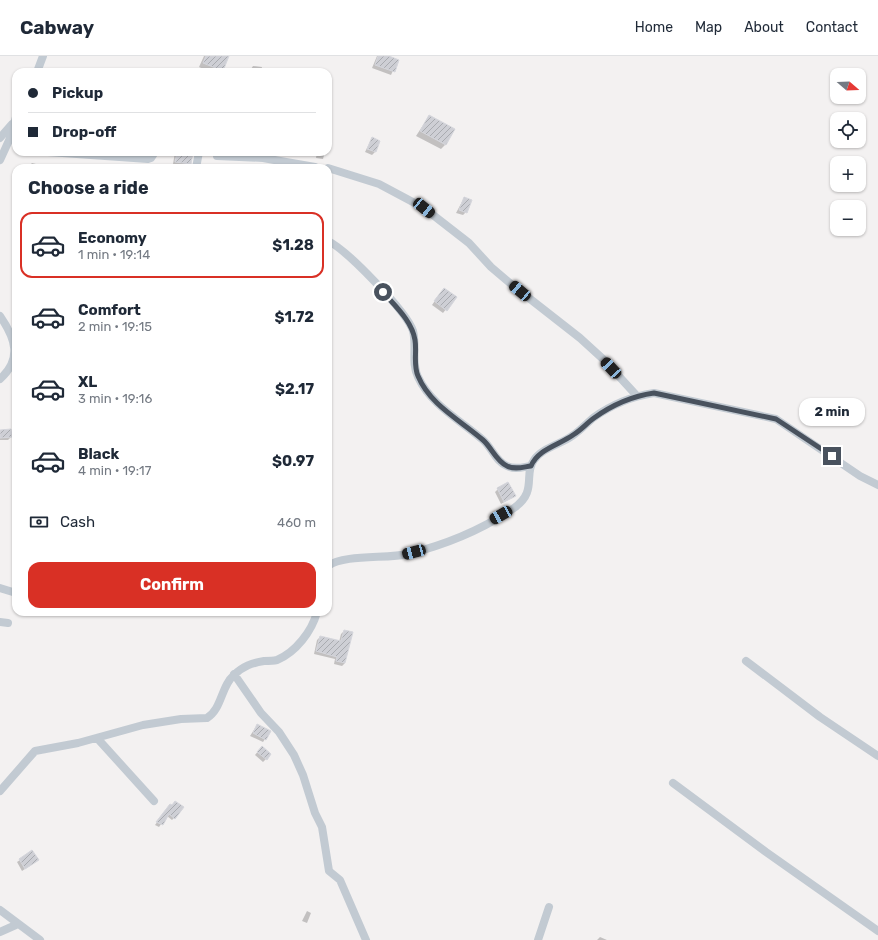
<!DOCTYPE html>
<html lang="en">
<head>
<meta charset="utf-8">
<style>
	body { margin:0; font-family:Rubik,sans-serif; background:#f6f6f7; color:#1f2937; height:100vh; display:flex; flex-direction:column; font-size:15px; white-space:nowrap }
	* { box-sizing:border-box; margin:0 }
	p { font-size:13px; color:#747a83 }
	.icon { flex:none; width:22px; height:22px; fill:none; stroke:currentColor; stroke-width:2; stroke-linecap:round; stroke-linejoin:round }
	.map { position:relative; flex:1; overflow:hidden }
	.side { position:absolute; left:12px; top:108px; width:320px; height:452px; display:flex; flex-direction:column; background:#fff; border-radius:12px; box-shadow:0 1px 3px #0004 }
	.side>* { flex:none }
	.hud { position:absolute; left:12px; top:12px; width:320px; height:88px; border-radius:12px; box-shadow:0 1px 3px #0004; display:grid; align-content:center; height:88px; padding:0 16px; background:#fff }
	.needle { width:26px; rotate:109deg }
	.controls { position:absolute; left:830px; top:12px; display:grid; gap:8px }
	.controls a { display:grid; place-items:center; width:36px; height:36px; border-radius:8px; background:#fff; box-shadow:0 1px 3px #0004; font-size:20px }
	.end { position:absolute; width:18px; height:18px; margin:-9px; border:5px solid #49525e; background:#fff; box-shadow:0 0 0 2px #fff }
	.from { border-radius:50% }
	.bubble { position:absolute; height:28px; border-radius:12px; background:#fff; box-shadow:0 1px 3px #0004; font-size:13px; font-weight:700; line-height:28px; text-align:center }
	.car { position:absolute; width:12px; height:24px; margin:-12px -6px; border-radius:5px; box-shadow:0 0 3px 1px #0007; background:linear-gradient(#222 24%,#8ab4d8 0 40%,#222 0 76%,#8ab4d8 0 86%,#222 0) }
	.hud b { display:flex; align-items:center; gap:14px; height:38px; font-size:15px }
	.hud b+b { border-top:1px solid #e0e1e3 }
	.hud i { width:10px; height:10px; background:#1f2937 }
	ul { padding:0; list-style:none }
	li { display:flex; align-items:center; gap:12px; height:66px; margin:0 8px 6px; padding:0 8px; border:2px solid transparent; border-radius:12px }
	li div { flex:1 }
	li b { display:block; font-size:15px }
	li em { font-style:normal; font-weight:700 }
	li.active { border-color:#d93025 }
	li>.icon { width:36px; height:36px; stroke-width:1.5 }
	h2 { padding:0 16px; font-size:18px; line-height:48px }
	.pay { display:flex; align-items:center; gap:10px; height:44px; padding:0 16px; font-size:15px }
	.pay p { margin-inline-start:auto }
	.button { display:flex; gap:8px; margin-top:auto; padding:8px 16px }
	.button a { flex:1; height:46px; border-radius:12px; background:#d93025; color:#fff; font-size:16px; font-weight:700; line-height:46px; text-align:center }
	header { display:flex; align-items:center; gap:24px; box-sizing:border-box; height:56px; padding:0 20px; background:#fff; border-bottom:1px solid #e0e1e3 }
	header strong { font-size:19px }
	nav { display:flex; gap:22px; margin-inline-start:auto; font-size:14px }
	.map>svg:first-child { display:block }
	.shadow { fill:#0003 }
	.building { fill:url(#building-hatch); stroke:#d5d6dc }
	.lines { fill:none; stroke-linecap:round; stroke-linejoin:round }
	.minor { stroke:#c2cad2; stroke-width:8 }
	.route { stroke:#49525e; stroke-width:5 }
</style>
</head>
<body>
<header>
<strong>Cabway</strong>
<nav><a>Home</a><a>Map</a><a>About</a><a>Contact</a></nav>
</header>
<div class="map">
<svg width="878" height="884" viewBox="0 0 878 884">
	<defs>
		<pattern id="building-hatch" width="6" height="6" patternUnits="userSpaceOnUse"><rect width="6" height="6" fill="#cecfd5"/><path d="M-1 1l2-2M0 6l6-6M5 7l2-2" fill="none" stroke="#a9abb0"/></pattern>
	</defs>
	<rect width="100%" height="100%" fill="#f3f1f1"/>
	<path class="shadow" d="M204,0h22l-4,14 -12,2 -11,-5z
		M377,0h9l12,4 -7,15 -19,-7z
		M253,10l9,1 -1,5h-12z
		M429,60l16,29 -4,4 -25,-13z
		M372,82l3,14 -3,3 -7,-3z
		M175,96h17l-2,11 -3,3 -14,-2z
		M317,96h8l-2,7 -7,-1z
		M32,107l12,3v2h-17z
		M240,108h10l-1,4h-10z
		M464,142l2,14 -3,3 -7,-2z
		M441,236l14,6 -12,15 -11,-8z
		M0,375l11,6 -3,3h-8z
		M498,433l17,7 -14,8 -6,-12z
		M344,575l1,32 -3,3 -8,-2 1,-5 -21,-5 3,-14 3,-3 19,5 2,-8z
		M257,669l8,14 -2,3 -13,-6z
		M259,694l7,9 -3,3 -8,-7z
		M170,749l4,13 -2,2 -5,-4 -8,11 -4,-2z
		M20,804l14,3 -12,8 -5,-9z
		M307,855l4,2 -4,10 -5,-2z
		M600,881l7,3h-10z"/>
	<path class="building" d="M206,0h23l-6,15 -20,-8z
		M378,0h11l10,4 -4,12 -20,-7z
		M429,59l26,14 -9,16 -26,-14z
		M372,81l8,4 -4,11 -9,-3z
		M177,96h16l-2,12 -16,-2z
		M464,141l8,3 -5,13 -8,-3z
		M444,232l13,9 -10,14 -13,-10z
		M11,373l1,8 -12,1v-8z
		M508,426l8,14 -12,6 -7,-14z
		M344,574l9,2 -8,31 -9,-2 1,-4 -21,-6 4,-15 21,5z
		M257,668l14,7 -5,9 -13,-7z
		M262,690l9,8 -4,6 -10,-8z
		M175,745l9,6 -9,12 -6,-5 -6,11 -7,-3 14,-18 2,1z
		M32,794l7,10 -14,9 -6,-10z"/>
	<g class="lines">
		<path class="minor" d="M37,16l6,-16
			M0,82l12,-14
			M48,96l100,7 3,-1 4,-6
			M217,100l46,2 52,9
			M0,104l11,-24 5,-19
			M196,112l3,-16
			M328,112l51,16 45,24 45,35 22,24 20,17 69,54 23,21 34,37
			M328,185c19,9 79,71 85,90 4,15 -2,32 5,46 13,28 42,43 65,63 9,8 13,22 24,26 8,4 16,1 24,0
			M0,260c16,23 22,43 0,63
			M328,510c16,-12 59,-7 80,-12 36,-9 75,-25 106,-46 24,-17 9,-33 20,-48 8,-12 27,-16 38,-24 8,-5 14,-12 21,-18 18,-13 40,-22 61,-25l122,26 84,57 18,9
			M0,532l16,5
			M0,566l8,1
			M746,605l74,56 58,39
			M234,618l27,39 18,19 15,23 9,20 12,38 7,14 7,44 11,9 26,60
			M97,682l57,63
			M673,727l93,69 112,79
			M0,735l35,-40 43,-8 65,-18 38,-6 26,-1c15,-9 14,-32 27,-43 9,-9 18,-12 30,-14 4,0 9,0 13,-1 19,-8 35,-29 40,-48
			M0,854l40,30
			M0,876l18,-8
			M538,884l11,-33"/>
	</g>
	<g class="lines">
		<path class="route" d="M383,236c12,14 29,29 32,48 2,12 -2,25 3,36 12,29 42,44 65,64 9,8 13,21 24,26 8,4 16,1 24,0 7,-17 28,-21 42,-31 8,-5 14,-12 21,-17 18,-13 39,-22 60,-25l122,26 56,37"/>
	</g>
</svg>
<div class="controls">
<a><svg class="needle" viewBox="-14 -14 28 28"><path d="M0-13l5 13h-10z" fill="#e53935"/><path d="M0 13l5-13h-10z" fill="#747a83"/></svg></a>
<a><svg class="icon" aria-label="locate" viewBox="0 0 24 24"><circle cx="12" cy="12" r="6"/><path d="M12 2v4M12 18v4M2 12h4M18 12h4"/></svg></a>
<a>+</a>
<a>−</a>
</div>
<i class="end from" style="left:383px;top:236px"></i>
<i class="end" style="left:832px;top:400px"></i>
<div class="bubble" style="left:799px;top:342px;width:66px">2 min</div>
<i class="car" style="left:424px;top:152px;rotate:129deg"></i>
<i class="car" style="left:520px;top:235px;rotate:310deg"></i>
<i class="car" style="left:611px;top:312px;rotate:317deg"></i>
<i class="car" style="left:501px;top:459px;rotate:241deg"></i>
<i class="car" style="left:414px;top:496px;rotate:255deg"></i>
<div class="hud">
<b><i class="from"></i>Pickup</b>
<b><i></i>Drop-off</b>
</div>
<section class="side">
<h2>Choose a ride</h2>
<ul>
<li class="active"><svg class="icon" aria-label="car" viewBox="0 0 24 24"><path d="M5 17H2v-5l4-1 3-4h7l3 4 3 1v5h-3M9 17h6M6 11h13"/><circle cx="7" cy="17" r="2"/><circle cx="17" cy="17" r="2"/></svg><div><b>Economy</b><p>1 min · 19:14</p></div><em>$1.28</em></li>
<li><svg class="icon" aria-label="car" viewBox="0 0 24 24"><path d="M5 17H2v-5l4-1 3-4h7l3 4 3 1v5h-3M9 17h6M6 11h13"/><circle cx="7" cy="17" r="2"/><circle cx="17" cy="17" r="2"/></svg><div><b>Comfort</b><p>2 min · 19:15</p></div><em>$1.72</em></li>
<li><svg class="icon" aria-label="car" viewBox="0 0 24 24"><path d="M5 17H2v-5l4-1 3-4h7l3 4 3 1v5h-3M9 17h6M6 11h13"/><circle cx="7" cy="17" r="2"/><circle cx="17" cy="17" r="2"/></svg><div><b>XL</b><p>3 min · 19:16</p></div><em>$2.17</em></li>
<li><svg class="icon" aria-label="car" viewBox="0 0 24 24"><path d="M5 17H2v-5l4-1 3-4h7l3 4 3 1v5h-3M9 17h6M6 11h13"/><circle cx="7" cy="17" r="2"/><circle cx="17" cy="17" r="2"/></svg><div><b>Black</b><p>4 min · 19:17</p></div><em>$0.97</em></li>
</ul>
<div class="pay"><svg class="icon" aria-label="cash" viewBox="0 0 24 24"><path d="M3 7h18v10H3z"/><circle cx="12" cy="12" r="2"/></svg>Cash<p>460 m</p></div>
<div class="button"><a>Confirm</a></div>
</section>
</div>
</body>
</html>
